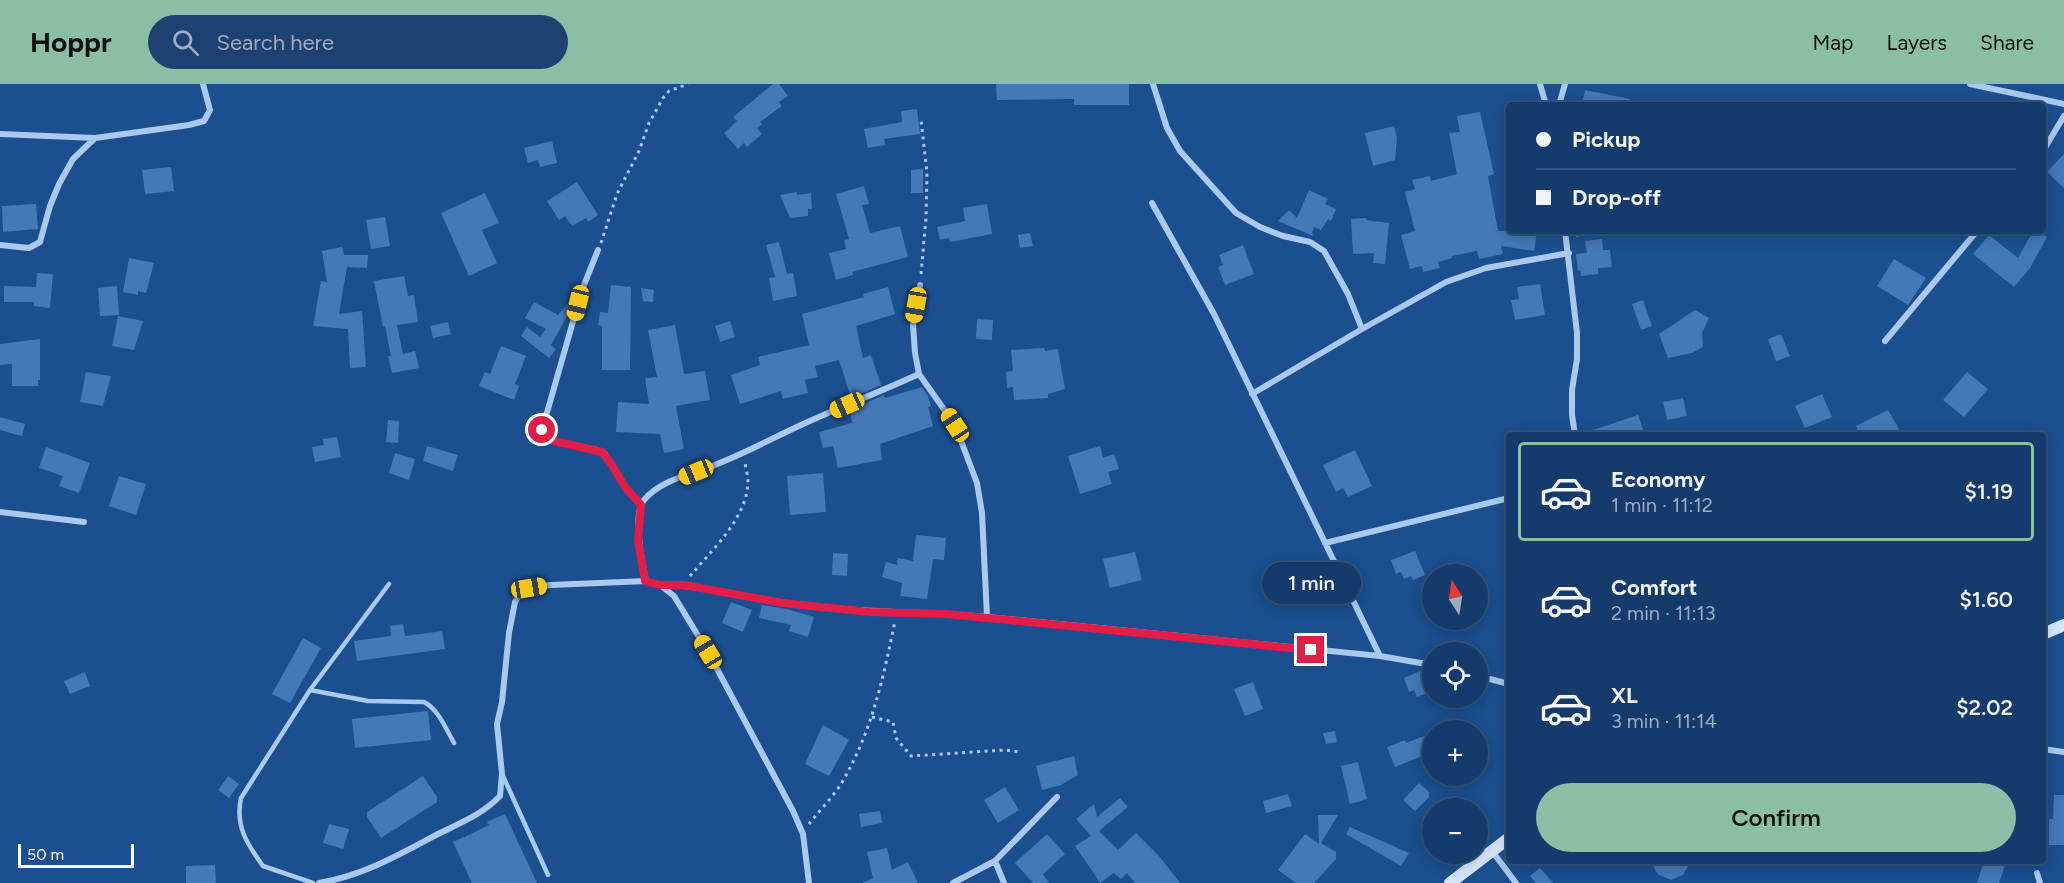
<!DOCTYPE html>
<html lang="en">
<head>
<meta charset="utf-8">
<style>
	body { margin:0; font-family:Figtree,sans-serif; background:#1d4271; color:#f1f3f6; height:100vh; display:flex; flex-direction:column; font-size:22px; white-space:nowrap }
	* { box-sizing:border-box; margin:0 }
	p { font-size:20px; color:#9dadc1 }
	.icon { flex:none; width:33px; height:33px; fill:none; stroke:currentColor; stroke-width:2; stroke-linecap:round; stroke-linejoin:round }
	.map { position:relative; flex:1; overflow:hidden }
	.panel { position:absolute; left:1506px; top:348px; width:540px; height:432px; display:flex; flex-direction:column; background:#143b6b; border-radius:6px; box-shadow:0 3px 15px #0003,0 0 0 2px #33557e }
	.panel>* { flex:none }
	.hud { position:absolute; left:1506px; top:18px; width:540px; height:132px; border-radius:6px; box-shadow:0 3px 15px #0003,0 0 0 2px #33557e; display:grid; align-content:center; height:132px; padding:0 30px; background:#143b6b }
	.needle { width:39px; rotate:348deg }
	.tools { position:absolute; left:1422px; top:480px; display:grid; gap:12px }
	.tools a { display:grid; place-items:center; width:66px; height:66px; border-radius:50%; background:#143b6b; box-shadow:0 3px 15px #0003,0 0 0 2px #33557e; font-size:30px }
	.scale { position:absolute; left:18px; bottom:15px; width:116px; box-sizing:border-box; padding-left:6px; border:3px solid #fff; border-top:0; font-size:16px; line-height:21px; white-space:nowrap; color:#fff; -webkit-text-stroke:4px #1b4f8f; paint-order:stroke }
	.end { position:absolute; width:27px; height:27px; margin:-14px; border:8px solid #e11d48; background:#fff; box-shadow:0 0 0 3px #fff }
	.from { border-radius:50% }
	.bubble { position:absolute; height:42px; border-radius:21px; background:#143b6b; box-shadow:0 3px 15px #0003,0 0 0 2px #33557e; font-size:20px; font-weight:600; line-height:42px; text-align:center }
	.car { position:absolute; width:18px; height:36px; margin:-18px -9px; border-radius:8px; box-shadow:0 0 4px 2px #0007; background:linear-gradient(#f5c518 24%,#345 0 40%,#f5c518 0 76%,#345 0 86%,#f5c518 0) }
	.hud b { display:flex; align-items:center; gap:21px; height:57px; font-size:22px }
	.hud b+b { border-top:2px solid #33557e }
	.hud i { width:15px; height:15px; background:#f1f3f6 }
	ul { padding:10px 0 0; list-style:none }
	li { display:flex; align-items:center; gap:18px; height:99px; margin:0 12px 9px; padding:0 18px; border:3px solid transparent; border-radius:6px }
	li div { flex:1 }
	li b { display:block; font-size:22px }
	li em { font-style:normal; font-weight:600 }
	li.selected { border-color:#8abfa5 }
	li>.icon { width:54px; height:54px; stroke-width:1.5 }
	.cta { display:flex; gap:12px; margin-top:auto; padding:12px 30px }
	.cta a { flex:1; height:69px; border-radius:36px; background:#8abfa5; color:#111; font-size:24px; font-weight:600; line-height:69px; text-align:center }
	header { display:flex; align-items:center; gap:36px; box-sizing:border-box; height:84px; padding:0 30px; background:#8abfa5; color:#111 }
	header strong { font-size:28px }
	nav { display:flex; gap:33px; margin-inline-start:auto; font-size:21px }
	.search { width:420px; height:54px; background:#1d4271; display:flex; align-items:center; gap:15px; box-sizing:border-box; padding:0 21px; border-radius:33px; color:#9dadc1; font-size:22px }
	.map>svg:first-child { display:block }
	.building { fill:#4478b7 }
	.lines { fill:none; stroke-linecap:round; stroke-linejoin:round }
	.path { stroke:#a9c9ee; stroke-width:3; stroke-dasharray:3 4.5; stroke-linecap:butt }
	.lane { stroke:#a9c9ee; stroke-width:4.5 }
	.street { stroke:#a9c9ee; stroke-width:6 }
	.secondary { stroke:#d6e6fa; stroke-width:12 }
	.route { stroke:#e11d48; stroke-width:8 }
</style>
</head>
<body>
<header>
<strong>Hoppr</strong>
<div class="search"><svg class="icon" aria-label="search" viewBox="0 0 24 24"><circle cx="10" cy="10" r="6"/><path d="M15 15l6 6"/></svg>Search here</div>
<nav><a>Map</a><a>Layers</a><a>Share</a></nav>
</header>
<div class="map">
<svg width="2064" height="799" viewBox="0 0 2064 799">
	<rect width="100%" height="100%" fill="#1b4f8f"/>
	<path class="building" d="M773,0h6l9,12 -9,6 3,4 -22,16 2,2 -5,4 5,6 -15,13 -3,-4 -6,6 -14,-16 13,-12 -4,-4z
		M996,0h133v21h-55v-6l-77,1z
		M1585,6l45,9v6h-48z
		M917,25l3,25 -36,5 1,6 -17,3 -4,-19 38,-7 -1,-11z
		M1480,28l14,62 -6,2 10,55h39l-3,20 -33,-5 2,8 -24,5 -2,-8 -25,5v2l-14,4 2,6 -17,4 -1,-6 -12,3 -9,-34 14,-4 -10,-39 10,-3 -3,-9 18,-4 1,5 26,-7 -8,-41 11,-1 -3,-16z
		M1394,42l3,12 -2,22 -22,6 -8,-33z
		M552,57l5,22 -17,4 -2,-7 -10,3 -4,-15z
		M2064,70v34l-17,-16z
		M171,83l3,24 -29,3 -3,-24z
		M923,85v24h-12v-23z
		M577,98l21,33 -10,7 -2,-4 -14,8 -7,-10 -6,4 -12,-19z
		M864,102l5,18 -7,1 8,28 30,-7 8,31 -56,15 1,3 -17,5 -7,-27 17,-4 -2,-9 5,-1 -13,-45z
		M1309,106l19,9 -3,5 11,5 -5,12 -3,-2 -7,11 -7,-3 -2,6 1,3 -35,-15 11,-11 8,8z
		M797,108v3l14,-2 1,16h-4v7l-18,2 -10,-23z
		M485,109l14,30 -17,7 15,33 -28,13 -28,-63z
		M36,120l2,25 -35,3 -1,-26z
		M987,120l5,30 -42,8 -1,-4 -9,2 -3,-13 28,-6 -2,-13z
		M385,133l5,29 -19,3 -5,-29z
		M1366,134v2l23,3 -4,41 -12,-1 1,-10 -21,1 -2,-35z
		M2033,147h4l10,6 -17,31 -16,19 -41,-33 16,-19 29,23z
		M1030,149l3,13 -13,2 -2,-13z
		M1602,155l1,11h7l2,17 -14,1v6l-17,2v-6l-3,1 -2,-17 11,-1 -2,-12z
		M779,158l8,32 6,-1 4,23 -24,5 -4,-23 6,-1 -9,-32z
		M1243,161l11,29 -29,11 -7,-18 5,-2 -4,-10z
		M342,163l2,8h24l-1,13 -20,-1 -8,47 23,-3 4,56 -16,1 -2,-39 -35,-3 8,-45 6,1 -5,-31z
		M129,174l25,5 -8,30 -8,-2v4l-15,-3z
		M1894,175l32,19 -18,27 -31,-19z
		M37,189l16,1 -3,34 -16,-2v-4h-30v-16l32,1z
		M404,192l4,20 6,-1 4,27 -21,3 6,29 12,-3 4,17 -27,5 -4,-17h3l-6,-30 -2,1 -9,-46z
		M1540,200l5,31 -30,5 -4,-20 8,-1 -2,-12z
		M611,201l20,2 -1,83h-28v-44l-4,-1 2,-13 8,1z
		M117,202l2,29 -19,1 -2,-28z
		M888,203l7,27 -39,12 7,32 8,-3 10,30 -30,13 -12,-38 -24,6 3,11 -13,3 3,13 -25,6 -2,-8 -41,13 -9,-29 29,-10 -2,-8 51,-12 -7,-31 62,-17 -1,-3z
		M641,204l13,2 -1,12 -10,-1z
		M1643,216l9,26 -11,4 -9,-26z
		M534,218l24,13 9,-11 5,3 -21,38 5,4 -7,9 -28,-22 6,-9 13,10 6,-8 -21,-11z
		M1695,226l14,8 -7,15 1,14 -11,6 -24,5 -9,-24z
		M118,232l25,5 -9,29 -22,-4z
		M977,235l16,1 -1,20 -16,-1z
		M730,237l5,16 -15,5 -5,-16z
		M448,238l3,12 -18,4 -3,-12z
		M675,241l9,49 21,-3 5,29 -34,6 8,43 -20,4 -4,-19 -44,-2 2,-30 31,2 -4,-26 12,-1 -9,-47z
		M1781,250l9,22 -14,5 -8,-22z
		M40,255v41h-2v6h-26v-22l-12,1v-21z
		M501,262l25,10 -11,28 4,2 -5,14 -35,-14 6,-14 5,2z
		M1044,264l1,3 13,-2 7,40 -17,5v4l-34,2 -1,-13 -6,1 -1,-16 7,-1 -2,-21z
		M86,288l25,4 -8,30 -23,-4z
		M1967,288l21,17 -24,28 -21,-17z
		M922,303l6,9 3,10 -3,1 5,19 -53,18 2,16 -44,8 -5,-22 -10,2 -4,-16 33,-9 -2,-13 34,-15 1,3z
		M1822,310l10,23 -27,11 -10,-22z
		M1683,314l4,18 -20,4 -4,-18z
		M1888,326l11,19 -11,6h-28l-4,-9z
		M1638,331l7,20h-61v-2z
		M0,333l25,7 -3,12 -22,-6z
		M388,336l11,1 -1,22 -12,-1z
		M337,353l4,20 -26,5 -3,-15 12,-2 -1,-6z
		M427,362l31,9 -5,16 -30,-10z
		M1100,362l3,12 11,-4 5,15 -11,3 4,12 -32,10 -12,-38z
		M46,363l44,16 -11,30 -20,-7 4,-10 -24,-8z
		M1355,366l17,36 -24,11 -5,-9 -7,4 -13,-27z
		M395,369l20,6 -6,21 -20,-7z
		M823,389l3,39 -36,3 -3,-39z
		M119,392l27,8 -10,31 -27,-9z
		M916,451l30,3 -2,22 -11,-1 -6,40 -27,-3 2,-13 -20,-6 4,-15 11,3 1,-7 15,3z
		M1415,467l10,24 -12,5 -2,-4 -7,3 -3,-7 -5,2 -5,-14z
		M1135,468l7,28 -32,8 -7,-29z
		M833,469l15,1 -1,22 -15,-1z
		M731,518l21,8 -9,22 -21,-9z
		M762,521l25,4 27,8 -6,20 -19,-6 2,-6 -32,-7z
		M403,540l2,12 37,-5 3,18 -88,12 -3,-20 37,-5 -1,-10z
		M303,554l18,10 -31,55 -18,-9z
		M1425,585l3,1 4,10v11l-15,6 -3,-7 -5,2 -5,-14z
		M85,588l5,14 -20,8 -6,-13z
		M1253,598l10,27 -18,7 -11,-27z
		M428,627l3,29 -76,8 -3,-29z
		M823,641l26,15 -20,36 -24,-12z
		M1335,647l2,11 -11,2 -3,-11z
		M1432,649v19l-37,15 -8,-20 18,-7 1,3z
		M1074,672l4,19 -17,10 -19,5 -6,-24z
		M1358,678l9,37 -17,5 -9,-38z
		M228,692l11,8 -10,14 -11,-8z
		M423,692l14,21v5l-56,36 -14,-21v-5z
		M1419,699l10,9v5l-14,14 -12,-11z
		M1005,703l14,23 -21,13 -14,-23z
		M1288,710l4,12 -26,7 -3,-12z
		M2054,711h10v50h-15v-26h4z
		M1120,714l8,9 -29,24 19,19 18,-17 23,23 21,27h-45l-8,-10 -6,6 -7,-6 -14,10 -5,-8 -20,-29 16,-10 -15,-17 18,-15 3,13z
		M880,727l2,12 -21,4 -2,-13z
		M505,730l32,69h-65l-19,-41 11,-5 1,2v-2l24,-12 -2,-3z
		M1318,731h20l-17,28 15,9v7l-22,24h-18l-18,-13 27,-36 14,10z
		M329,740l20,5 -6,20 -20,-6z
		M1350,743l59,26 -8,13 -55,-32z
		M1047,750l18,20 -22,20 6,9h-16l-18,-20z
		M887,764l5,22 16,-8 10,21h-56l11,-5 -6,-26z
		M1652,777h39l-8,14 -12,5 -12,-5 -4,-5z
		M1984,777h9l12,4 -6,18h-22z
		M215,781l1,18h-30v-17z
		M1540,784l13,15h-17l-6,-7z"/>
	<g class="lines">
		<path class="path" d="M1576,151l23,-4
			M601,159l16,-49 22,-43 10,-28 14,-25 6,-7 19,-7
			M921,190l5,-56 1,-45 -6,-53
			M690,492c22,-26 57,-58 58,-94 0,-6 -2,-13 -3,-19
			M872,633l21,5 3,16 15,18 94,-6 15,2
			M809,740c10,-13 23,-26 32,-40 31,-52 42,-105 54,-163"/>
		<path class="lane" d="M310,606l58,11 56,1c15,8 22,27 30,41
			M503,692l45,99
			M313,799l-50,-17c-16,-22 -28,-40 -22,-68l69,-108 79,-106"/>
		<path class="street" d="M1153,0l14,44 13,23 56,62 24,14 23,9 27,6 14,9 24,43 14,35
			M1540,0l6,21
			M1970,0l94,20
			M1559,21l6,-21
			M0,50l95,4
			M2043,67l21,-35
			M1152,119l62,111 166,342
			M1565,147l12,102v26l-5,31v25l3,20
			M0,161l29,3 11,-6 10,-36 9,-22 14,-25 22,-21 94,-13 15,-4 6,-11 -7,-26
			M598,166l-16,40 -40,140 7,9 5,2 43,9 8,4 20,33 16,18
			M920,201l-7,40 2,28 4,21 36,51 22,58 5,30 5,104
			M1885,257l92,-110
			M1252,310l110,-65 84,-47 40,-14 83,-15
			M0,428l84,10
			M1325,459l184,-45
			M646,497c-4,-19 -14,-66 -2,-81 18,-22 54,-27 78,-38 27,-11 53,-25 79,-37 39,-18 79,-33 118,-51
			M661,501c41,0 81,12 122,18 68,10 136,8 204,14l393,39 52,9
			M1478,592l31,8
			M2043,665l21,3
			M1492,767l24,32
			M995,777l9,22
			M2037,789l3,10
			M319,799c43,-7 80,-28 119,-49 22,-11 45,-20 62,-38l2,-22 -5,-50 5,-22 7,-69 6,-31 4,-7 10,-7 21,-3 96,-4 14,4 14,11 34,56 47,88 38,71 10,23 6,49
			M953,799l42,-22 62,-64"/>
		<path class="secondary" d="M2043,550l21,-9
			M1450,799l59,-45"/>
	</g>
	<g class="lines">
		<path class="route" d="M542,346l7,9 5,2 48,11 8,10 15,25 16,18 -3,35 7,41 15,4h24l99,18 87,9 77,2 364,36"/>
	</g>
</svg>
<div class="tools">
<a><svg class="needle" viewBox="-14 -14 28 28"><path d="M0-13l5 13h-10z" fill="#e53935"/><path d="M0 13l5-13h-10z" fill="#9dadc1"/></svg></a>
<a><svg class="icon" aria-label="locate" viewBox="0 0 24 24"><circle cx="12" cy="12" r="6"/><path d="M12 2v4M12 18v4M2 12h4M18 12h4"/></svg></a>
<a>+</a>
<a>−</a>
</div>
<div class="scale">50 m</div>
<i class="end from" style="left:542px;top:346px"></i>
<i class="end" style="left:1311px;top:566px"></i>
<div class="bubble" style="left:1262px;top:478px;width:99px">1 min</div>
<i class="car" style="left:578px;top:219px;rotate:194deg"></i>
<i class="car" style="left:916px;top:221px;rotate:190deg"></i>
<i class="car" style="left:847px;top:321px;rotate:246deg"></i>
<i class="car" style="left:955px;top:341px;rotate:327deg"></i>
<i class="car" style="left:696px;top:388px;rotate:248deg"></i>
<i class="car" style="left:529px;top:504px;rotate:81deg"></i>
<i class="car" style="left:708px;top:568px;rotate:329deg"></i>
<div class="hud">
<b><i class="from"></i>Pickup</b>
<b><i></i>Drop-off</b>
</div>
<section class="panel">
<ul>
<li class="selected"><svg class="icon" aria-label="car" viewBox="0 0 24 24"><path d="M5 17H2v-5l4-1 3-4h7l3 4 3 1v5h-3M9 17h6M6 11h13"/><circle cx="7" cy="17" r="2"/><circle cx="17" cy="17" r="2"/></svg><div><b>Economy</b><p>1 min · 11:12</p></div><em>$1.19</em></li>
<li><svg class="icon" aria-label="car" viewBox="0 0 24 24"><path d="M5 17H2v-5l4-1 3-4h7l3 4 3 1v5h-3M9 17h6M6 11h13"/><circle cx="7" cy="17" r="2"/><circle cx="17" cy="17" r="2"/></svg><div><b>Comfort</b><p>2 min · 11:13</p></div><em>$1.60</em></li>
<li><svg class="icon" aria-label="car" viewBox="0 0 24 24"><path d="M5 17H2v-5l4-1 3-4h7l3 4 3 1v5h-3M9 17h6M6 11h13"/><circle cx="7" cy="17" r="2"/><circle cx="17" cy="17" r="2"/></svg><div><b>XL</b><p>3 min · 11:14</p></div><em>$2.02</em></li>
</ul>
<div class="cta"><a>Confirm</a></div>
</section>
</div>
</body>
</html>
